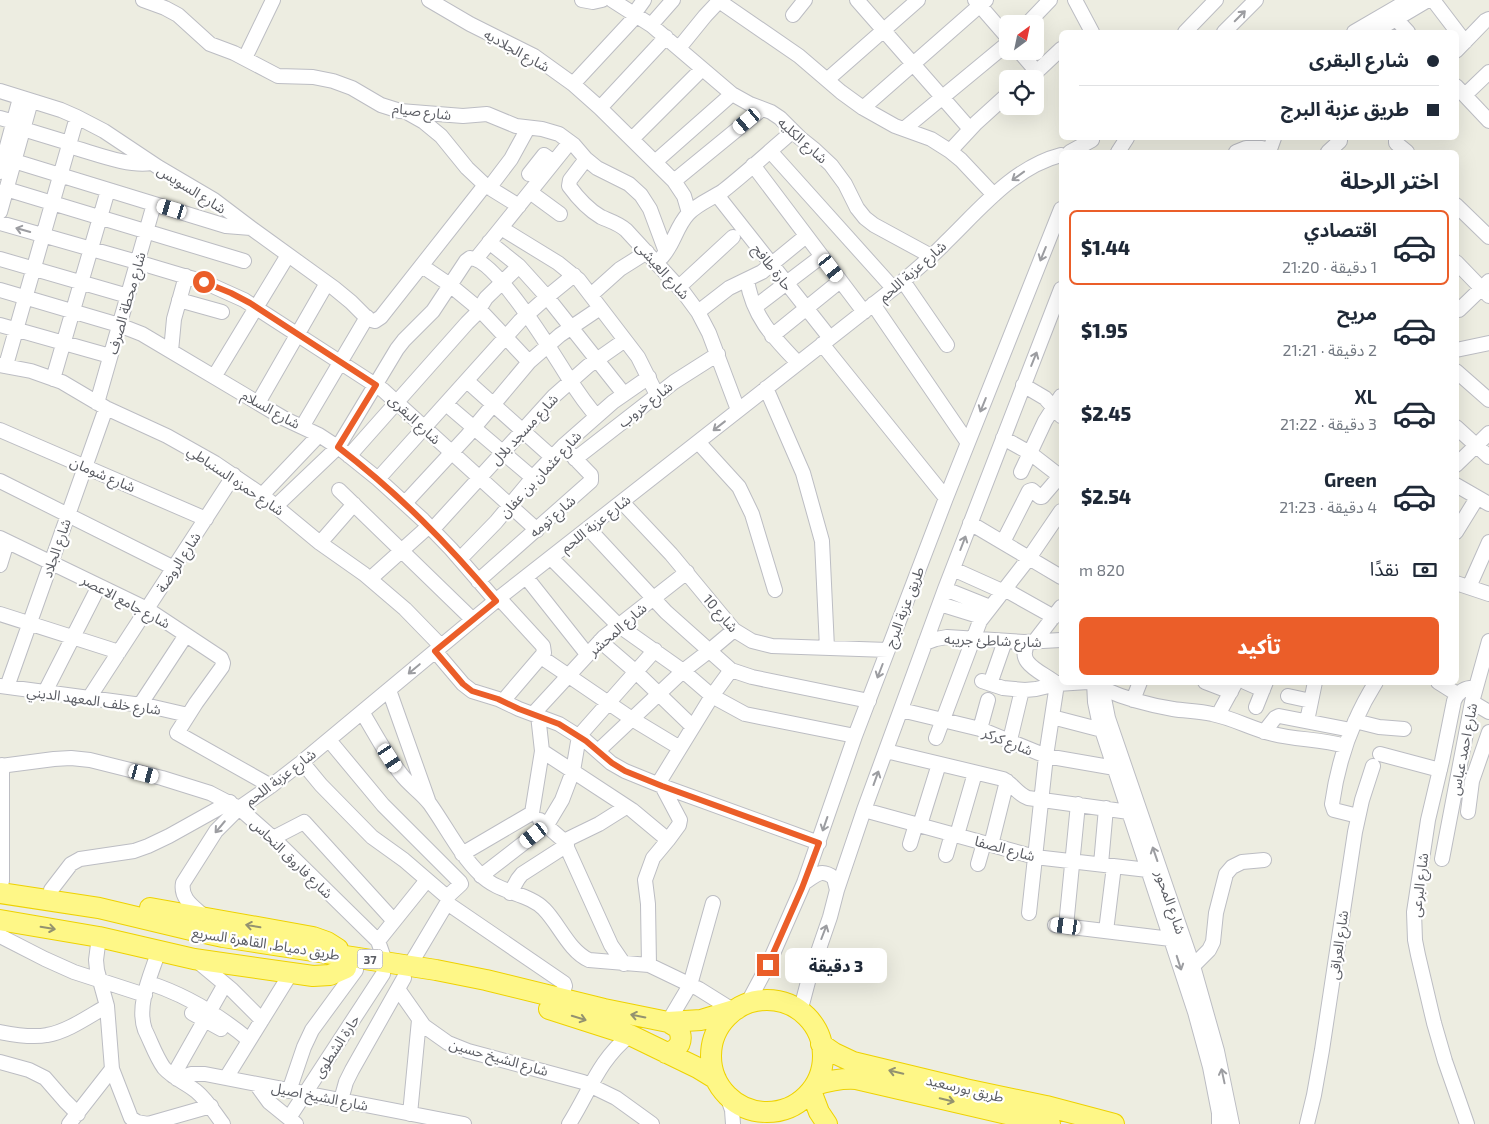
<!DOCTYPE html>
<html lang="ar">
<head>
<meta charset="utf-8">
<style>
	body { margin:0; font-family:"Exo 2","Noto Sans Arabic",sans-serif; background:#f6f6f7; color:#1f2937; direction:rtl; height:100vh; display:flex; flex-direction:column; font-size:19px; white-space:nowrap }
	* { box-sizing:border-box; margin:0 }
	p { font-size:16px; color:#747a83 }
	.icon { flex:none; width:28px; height:28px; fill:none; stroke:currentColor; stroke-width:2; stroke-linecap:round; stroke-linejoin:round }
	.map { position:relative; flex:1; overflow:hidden; direction:ltr }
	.drawer { position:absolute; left:1059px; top:150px; width:400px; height:535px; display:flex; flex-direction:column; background:#fff; border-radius:8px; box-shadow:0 5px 20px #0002; direction:rtl }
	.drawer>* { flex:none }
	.hud { position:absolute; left:1059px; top:30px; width:400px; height:110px; border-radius:8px; box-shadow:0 5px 20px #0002; direction:rtl; display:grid; align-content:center; height:110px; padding:0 20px; background:#fff }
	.needle { width:32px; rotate:33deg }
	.fabs { position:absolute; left:999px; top:15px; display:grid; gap:10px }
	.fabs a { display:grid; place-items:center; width:45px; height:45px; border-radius:8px; background:#fff; box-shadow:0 5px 20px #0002; font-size:25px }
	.end { position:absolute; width:22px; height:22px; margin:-11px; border:6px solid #eb5e29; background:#fff; box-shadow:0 0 0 2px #fff }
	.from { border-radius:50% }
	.bubble { position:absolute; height:35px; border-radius:8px; background:#fff; box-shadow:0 5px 20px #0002; font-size:16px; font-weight:800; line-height:35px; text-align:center; direction:rtl }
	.car { position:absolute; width:15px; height:30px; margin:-15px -8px; border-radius:6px; box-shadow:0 0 4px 1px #0007; background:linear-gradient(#fff 24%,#345 0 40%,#fff 0 76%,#345 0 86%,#fff 0) }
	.hud b { display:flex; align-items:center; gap:18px; height:48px; font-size:19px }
	.hud b+b { border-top:1px solid #e0e1e3 }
	.hud i { width:12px; height:12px; background:#1f2937 }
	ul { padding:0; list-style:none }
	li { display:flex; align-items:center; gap:15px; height:75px; margin:0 10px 8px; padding:0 10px; border:2px solid transparent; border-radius:8px }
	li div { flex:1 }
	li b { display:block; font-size:19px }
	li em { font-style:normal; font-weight:800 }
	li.selected { border-color:#eb5e29 }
	li>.icon { width:45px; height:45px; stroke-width:1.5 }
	h2 { padding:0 20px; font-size:22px; line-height:60px }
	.pay { display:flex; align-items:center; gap:12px; height:55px; padding:0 20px; font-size:19px }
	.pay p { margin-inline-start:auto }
	.button { display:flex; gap:10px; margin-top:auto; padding:10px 20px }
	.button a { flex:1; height:58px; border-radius:8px; background:#eb5e29; color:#fff; font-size:20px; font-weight:800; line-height:58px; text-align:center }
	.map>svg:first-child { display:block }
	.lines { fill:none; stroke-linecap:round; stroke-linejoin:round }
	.minor-casing { stroke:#bcbdc3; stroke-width:16 }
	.highway-casing { stroke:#eed200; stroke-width:22 }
	.minor { stroke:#fff; stroke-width:14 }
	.highway { stroke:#fef787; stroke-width:20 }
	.oneway { stroke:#9c9da1 }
	.oneway2 { stroke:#939270 }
	.route { stroke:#eb5e29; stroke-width:6 }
	.labels { text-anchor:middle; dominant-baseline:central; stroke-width:4.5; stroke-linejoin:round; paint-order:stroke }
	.shield { fill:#fff; stroke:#8c8d92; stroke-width:1 }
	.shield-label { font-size:12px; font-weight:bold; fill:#5a5c63 }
	.street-label { font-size:14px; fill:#5a5c63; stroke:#fff }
</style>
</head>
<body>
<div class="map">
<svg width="1489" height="1124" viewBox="0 0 1489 1124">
	<rect width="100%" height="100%" fill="#edede1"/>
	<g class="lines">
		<defs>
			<path id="minor" d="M143,0l22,8 13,7 32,29 24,9 44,23 35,1 20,4 19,7 29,17 19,6 63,5 24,-2 29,12 26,3 17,5 15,11 12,14 11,9 32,16 12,11 9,14 16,43
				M429,0l41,24 64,32 39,28 27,24 74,73 10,15 5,17
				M582,0l11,2 9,-2
				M612,0l39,25 81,69 18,10 21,8 9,6 20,20 15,12 16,15 14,19 12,24 8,10 9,7 57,31
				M857,0l113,129
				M975,0l33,38
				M1075,0l17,32
				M1433,0l32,42
				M719,1l80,55 42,36 22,16 32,18 36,13 19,12 11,9 33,35
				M634,14l10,-14
				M793,15l12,-15
				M1396,19l12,13
				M1027,24l23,-24
				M651,25l22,-25
				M1185,32l31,-32
				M1224,32l32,-32
				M1354,32l55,-32
				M1374,32l54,-32
				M679,48l26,-32 15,-16
				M1019,51l18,21
				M1456,51l29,-30 4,-2
				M245,58l28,-58
				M828,79l90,-79
				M1029,79l32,-30
				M573,84l64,-69
				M1456,86l33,35
				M0,91l61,19 16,7 27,14 54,36 56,33 37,28 83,60 17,14 17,17 7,2 6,-4 104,-132
				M1465,95l24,-23
				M600,108l66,-71
				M863,108l123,-108
				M408,113l16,9 17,14 26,32 18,17 34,21
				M0,118l14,4
				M23,129l46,14
				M904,129l104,-86
				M1396,138v5l11,9
				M632,139l70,-70
				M68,146c24,6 59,21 83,17
				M770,151l123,137
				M950,151l26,-28 32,-29
				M1070,152l22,-12
				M1118,152l9,-14
				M1236,152l10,-4h16
				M1269,152l5,-14
				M1328,152l12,-11v-3
				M586,159l-16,21 -1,6c8,11 20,24 32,31 9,4 17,6 25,13l58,63 14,19 11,21 29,77
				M14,161l212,65 25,2
				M655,162l77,-68
				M753,165l111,147
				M0,172l20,-74
				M529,174l15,-19 10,7
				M674,181l88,-72
				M489,188l22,-29 17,-31
				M6,189l238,72
				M530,192l30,22
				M717,195l113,143
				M1456,205l33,32
				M0,212l31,-111
				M0,223l137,39 67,20 40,18 139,90 154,140
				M501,228l57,35 21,17 59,77 19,38
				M489,242l30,24 28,31 77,97
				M662,257c12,-13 14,-30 26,-43 9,-10 23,-15 35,-23 24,-19 47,-40 70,-60
				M0,259l128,37
				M476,259l94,-117
				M1456,262l33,34
				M422,266l28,19 29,24 50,53
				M747,280c6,37 26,57 51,83
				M903,281l44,64
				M679,287l54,-50
				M0,290l119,35 23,9 143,85 34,16 23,15 36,29 45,41 28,29 45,52
				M591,295l29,-26 27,-17
				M179,300l43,12
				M873,304l95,139
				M755,307l67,-51
				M1459,310l30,-29
				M698,312l31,-24 33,-16 44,-36
				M0,325l110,31
				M772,336l68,-55
				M822,344l124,154
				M1456,350l33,-7
				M171,351l3,-32 12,-43
				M0,365l31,6 31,11 44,26 61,28 48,27 47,32 58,48 44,31 41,35 36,37
				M6,365l71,-248
				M1456,371l33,29
				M214,377l74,-122
				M53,379l55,-189
				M467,381l85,76
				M1023,385l22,13 16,18
				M766,388l37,85 19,68 5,107
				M97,403l57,-199
				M258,403l69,-120
				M446,404l87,74
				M302,427l65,-110
				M1456,427l33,30
				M0,430l206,89
				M1003,438l27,15 31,24
				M698,442l41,45 13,27 23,76
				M349,456l118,-133 9,-9 10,-16 33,-32
				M575,459l99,-77 44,-28
				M1456,465l33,-32
				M1021,472l24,-51 16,-25
				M378,479l142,-158 27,-24 27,-22
				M0,481l174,87
				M1456,485l33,19
				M339,490l134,130
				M262,495l57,-60
				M622,502l49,52 63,76 18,11 20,5 116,4
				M405,503l62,-67 62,-74 31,-27 40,-27
				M276,506l62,-59 59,-98 7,-9 29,-29 33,-50 4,-3c26,1 86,100 101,124 8,12 16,23 25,34
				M970,523l91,54
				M588,528l78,84 65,58 21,7 117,24
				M432,530l122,-134 34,-30 37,-26
				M1456,532l21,-34
				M0,538l147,71 74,49 2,5 -1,4 -26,36 -19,30 94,53
				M1003,542l26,-51 3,-1 8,7h2l18,-21
				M320,543l34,-39
				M551,558l67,67 65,46 29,25 33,18 110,22
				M460,559l36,-37 39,-47 28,-29 50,-44 36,-25
				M0,565l7,-23
				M953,569l49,22
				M526,577l61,77
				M370,579l59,-53
				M478,581l113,-100v-6l-28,-29
				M1456,583l33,11
				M1469,587l20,-45
				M945,589l45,18
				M1004,589l50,28
				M499,598l44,48 1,7 -41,48
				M940,604l42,13
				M0,614l119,38
				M600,641l36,31 57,55
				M1034,642l27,-35
				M925,643l11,-4 11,-2 77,5 37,-2
				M435,651l28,33 9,7 26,8 21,10 40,15 27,17 25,22 14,8 37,15 157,57
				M541,657l91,62 48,29
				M982,681l21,7 22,2 11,-1 21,-5 31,-2
				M1094,682l1,20 4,19 96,291 15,55 9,46v11
				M1104,682v16l4,20 85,248 24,85 15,73
				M1205,682l26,10
				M1245,682l18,8
				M1438,682l19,12
				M990,684l15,-43
				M0,686l149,20 39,9
				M7,687l99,-279
				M1104,689c22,10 45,16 69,20 13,2 26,2 39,5 21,4 40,15 61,20 24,6 49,5 72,12
				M389,690l39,110
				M45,692l54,-106
				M1288,696l23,5
				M89,698l145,-223
				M1133,700l7,-18
				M1472,702l17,10
				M140,705l46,-70
				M1256,707l10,-25
				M901,710l79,19 66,27 69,12
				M362,712c13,21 24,43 39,62 8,11 21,19 29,30 17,24 30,51 51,71 17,18 48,18 63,34 15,15 25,42 45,51l60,5 50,24 32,20
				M533,714l71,-77 83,-65
				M1218,715l18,-33
				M1052,717l50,13
				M1307,721l8,-39
				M1355,721l24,6 25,2
				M980,729l8,-29
				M1264,732l11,-14 4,-2 72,14
				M936,738l44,-117 49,-63 32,-47
				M329,740l54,65 77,77 1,2 -14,13
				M1010,740l12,-50
				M542,751l90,59 36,30 11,-15 1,-5 -18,-34
				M598,751l85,-80 26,-20 25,-21
				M886,751l117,28c10,5 14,15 25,19l101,14
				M1380,754l60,16
				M302,762l19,23 51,52 32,23 43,37v6l117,80 1,3 -4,13
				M2,765v116
				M0,766l54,-7 17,-1 19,2 72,18 48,15 29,15 34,30 105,103 7,20
				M658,784l54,-88 19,-26
				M864,810l171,47 113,13
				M1468,812l4,-31 17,-49
				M1358,816l-24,-6 -2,-6c6,-43 20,-84 44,-122
				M540,820l24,21 35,-17 27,-17
				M920,825l19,-61
				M957,835l18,-62
				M273,838l31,-16 90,99
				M564,841l47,104 13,19
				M910,844l6,-20
				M991,845l16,-64
				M462,854l70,-41 10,-62 -4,-36
				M946,855l6,-21
				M1442,859l30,-157 17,-61
				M978,864l6,-21
				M1101,864l5,-56
				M481,876l66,-51 15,-25 11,-29 6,-35 76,-86
				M804,883c12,-8 17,-15 30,-5l3,12
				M51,890l20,-26 9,-5 54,-8 14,-5 21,-10 61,-34
				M510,893l8,-14 4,-5 45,-29
				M1029,913l17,-157 11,-72c-12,-11 -44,-20 -28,-42
				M205,917c-11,-10 -25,-18 -22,-34l33,-52 23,-23 32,-22 31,-24 197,-164 404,-317c15,-13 30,-25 43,-39 34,-33 68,-75 115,-87
				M1055,925l116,14
				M1066,926l12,-122
				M1106,931l8,-65
				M0,936l45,23 29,13 71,23
				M99,937l-3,23 1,10 10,36 5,63 19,49 6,4 11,2
				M378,941l49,-61
				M159,950c-8,25 -23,55 -14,80 6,12 11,27 19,38 9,10 22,15 32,23 11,9 18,21 27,33
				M196,960l36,30 30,30
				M410,965l37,-62
				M649,965l-1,-61 -3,-24 8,-22 15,-18
				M1193,966l16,-16 4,-8 3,-29 10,-39 6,-7 10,-5 22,-2
				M149,983c37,12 70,32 100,57
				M398,989l26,37 24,17 20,8 115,31 33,16 36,26
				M747,1004l21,-39 36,-82 51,-147 91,-238 115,-289
				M800,1012l9,-34 21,-61 7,-27 27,-80 81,-221 116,-300
				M192,1013l29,16
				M668,1022l22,-37 23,-82
				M0,1032c15,3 32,6 47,3 20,-3 42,-19 60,-29
				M0,1062l29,8 16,8 20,23 13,13
				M173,1076l52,-92
				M226,1078l65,-105
				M177,1079l14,-5h14l259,50
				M256,1084l13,18 27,22
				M289,1091l15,-44 8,-17 44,-60
				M727,1096l5,14 1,14
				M341,1100l5,-18 6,-12 52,-92
				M410,1114l9,-94
				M289,1118l94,-144
				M69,1124l43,-55
				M148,1124l63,-18
				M569,1124c21,-33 29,-63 61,-89
				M1307,1124l7,-29 8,-45 33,-218 7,-32 11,-34
				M1467,1124l-22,-63 -11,-38 -16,-68 -3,-15 -1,-28 14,-92 14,-59 12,-60c4,-10 12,-14 22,-13"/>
			<path id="highway" d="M0,893l99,15 92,22 32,7 213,33 50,10 118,29 64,13 33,-2 36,-11
				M150,908l163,29 14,5 11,7
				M0,920l99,17 95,22 119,17 17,-1 16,-7
				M711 1056a56 56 0 1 1 112 0a56 56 0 1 1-112 0Z
				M549,1009l81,26 68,33 18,11
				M821,1044l13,9 19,9 112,27 81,17 68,18
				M666,1053c14,-3 18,-13 12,-25l-10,-6
				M815,1085c13,-4 27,-7 41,-6l194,45
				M811,1091l8,21 8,12"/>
		</defs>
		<use href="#minor" class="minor-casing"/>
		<use href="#highway" class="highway-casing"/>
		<use href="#minor" class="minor"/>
		<use href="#highway" class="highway"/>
	</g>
	<defs><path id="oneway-shaft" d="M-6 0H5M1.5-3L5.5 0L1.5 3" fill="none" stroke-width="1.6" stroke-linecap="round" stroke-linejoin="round" transform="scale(1.25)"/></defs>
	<g class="oneway">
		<use href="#oneway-shaft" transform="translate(1240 16) rotate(-45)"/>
		<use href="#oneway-shaft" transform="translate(1018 176) rotate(144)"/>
		<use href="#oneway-shaft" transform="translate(23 230) rotate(-164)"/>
		<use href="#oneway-shaft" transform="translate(1043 254) rotate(112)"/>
		<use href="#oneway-shaft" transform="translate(1034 359) rotate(-68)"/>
		<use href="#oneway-shaft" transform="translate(983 405) rotate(112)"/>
		<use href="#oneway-shaft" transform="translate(719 426) rotate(142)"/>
		<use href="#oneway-shaft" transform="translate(963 543) rotate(-69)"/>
		<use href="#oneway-shaft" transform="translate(414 669) rotate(140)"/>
		<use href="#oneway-shaft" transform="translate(880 671) rotate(111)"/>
		<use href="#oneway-shaft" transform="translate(876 778) rotate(-70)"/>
		<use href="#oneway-shaft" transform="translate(825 824) rotate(109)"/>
		<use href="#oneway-shaft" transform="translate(220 827) rotate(130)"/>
		<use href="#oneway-shaft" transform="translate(1155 854) rotate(-109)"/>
		<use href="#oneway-shaft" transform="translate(824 932) rotate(-69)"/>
		<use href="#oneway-shaft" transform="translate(1179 963) rotate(72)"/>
		<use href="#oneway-shaft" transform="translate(1223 1076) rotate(-102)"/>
	</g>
	<g class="oneway2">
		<use href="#oneway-shaft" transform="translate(253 926) rotate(-170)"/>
		<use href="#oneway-shaft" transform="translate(48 928) rotate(9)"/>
		<use href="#oneway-shaft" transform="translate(638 1016) rotate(-169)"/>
		<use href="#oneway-shaft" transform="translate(579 1018) rotate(17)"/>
		<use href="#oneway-shaft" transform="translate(896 1072) rotate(-167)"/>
		<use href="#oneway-shaft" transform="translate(947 1100) rotate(13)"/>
	</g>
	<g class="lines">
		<path class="route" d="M204,282l27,11 19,10 126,82 -38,62c61,47 109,96 158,154l-61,50 28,33 9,7 26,8 21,10 40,15 27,17 26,22 13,8 37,15 157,57 -17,45 -34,77"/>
	</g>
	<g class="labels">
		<rect class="shield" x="357.5" y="949.5" width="25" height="19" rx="4"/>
		<g class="shield-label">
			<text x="370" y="959">37</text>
		</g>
		<g class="street-label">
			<text transform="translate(517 50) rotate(29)">شارع الجلاديه</text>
			<text transform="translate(422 111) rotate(7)">شارع صيام</text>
			<text transform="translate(803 140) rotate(42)">شارع الكليه</text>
			<text transform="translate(192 189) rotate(32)">شارع السويس</text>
			<text transform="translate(773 267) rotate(52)">حارة طافح</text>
			<text transform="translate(663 270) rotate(48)">شارع العيشى</text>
			<text transform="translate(912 271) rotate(-41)">شارع عزبة اللحم</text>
			<text transform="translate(126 303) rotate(-74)">شارع محطة الصرف</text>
			<text transform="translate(645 404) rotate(-38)">شارع خروب</text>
			<text transform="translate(271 409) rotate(29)">شارع السلام</text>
			<text transform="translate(415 419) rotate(43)">شارع البقرى</text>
			<text transform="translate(524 429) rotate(-47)">شارع مسجد بلال</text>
			<text transform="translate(103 474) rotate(23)">شارع شومان</text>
			<text transform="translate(540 474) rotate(-47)">شارع عثمان بن عفان</text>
			<text transform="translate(236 480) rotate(34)">شارع حمزه السنباطي</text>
			<text transform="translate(552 516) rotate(-41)">شارع تومه</text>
			<text transform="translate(595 523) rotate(-38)">شارع عزبة اللحم</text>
			<text transform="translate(56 548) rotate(-71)">شارع الجلاد</text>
			<text transform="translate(178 562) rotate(-57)">شارع الروضة</text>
			<text transform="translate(126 601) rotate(28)">شارع جامع الاعصر</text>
			<text transform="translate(904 607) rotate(-69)">طريق عزبة البرج</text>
			<text transform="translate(721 613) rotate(49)">شارع 10</text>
			<text transform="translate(617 629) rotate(-41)">شارع المحشر</text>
			<text transform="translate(993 640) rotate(2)">شارع شاطئ جريبه</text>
			<text transform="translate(94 700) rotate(8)">شارع خلف المعهد الديني</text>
			<text transform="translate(1008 741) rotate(22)">شارع كركر</text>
			<text transform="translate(1463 749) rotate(-79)">شارع احمد عباس</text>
			<text transform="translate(280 777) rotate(-37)">شارع عزبة اللحم</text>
			<text transform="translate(1005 848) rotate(15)">شارع الصفا</text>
			<text transform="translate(292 858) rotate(44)">شارع فاروق النحاس</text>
			<text transform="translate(1419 885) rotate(-83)">شارع البرعى</text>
			<text transform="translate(1171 902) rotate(71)">شارع المحور</text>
			<text transform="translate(266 943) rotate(9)">طريق دمياط, القاهرة السريع</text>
			<text transform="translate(1338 945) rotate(-82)">شارع العراقى</text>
			<text transform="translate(336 1046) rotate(-57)">حارة الشطوى</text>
			<text transform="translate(499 1057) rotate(16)">شارع الشيخ حسين</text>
			<text transform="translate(965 1088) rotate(13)">طريق بورسعيد</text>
			<text transform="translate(320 1096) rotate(11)">شارع الشيخ اصيل</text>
		</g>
	</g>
</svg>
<div class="fabs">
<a><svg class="needle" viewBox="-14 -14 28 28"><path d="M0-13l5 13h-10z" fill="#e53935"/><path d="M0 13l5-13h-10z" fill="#747a83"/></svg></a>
<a><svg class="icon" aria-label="locate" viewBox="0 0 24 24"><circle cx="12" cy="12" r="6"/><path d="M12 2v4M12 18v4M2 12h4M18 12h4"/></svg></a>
</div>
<i class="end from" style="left:204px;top:282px"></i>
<i class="end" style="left:768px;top:965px"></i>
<div class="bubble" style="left:785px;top:948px;width:102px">3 دقيقة</div>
<i class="car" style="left:747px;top:121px;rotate:230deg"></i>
<i class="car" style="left:172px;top:209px;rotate:287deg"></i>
<i class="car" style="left:831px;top:268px;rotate:143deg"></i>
<i class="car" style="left:390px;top:758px;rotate:147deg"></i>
<i class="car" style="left:144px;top:774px;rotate:105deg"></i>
<i class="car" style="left:534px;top:835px;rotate:232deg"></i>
<i class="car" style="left:1066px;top:926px;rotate:278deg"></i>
<div class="hud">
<b><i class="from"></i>شارع البقرى</b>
<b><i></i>طريق عزبة البرج</b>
</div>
<section class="drawer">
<h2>اختر الرحلة</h2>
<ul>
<li class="selected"><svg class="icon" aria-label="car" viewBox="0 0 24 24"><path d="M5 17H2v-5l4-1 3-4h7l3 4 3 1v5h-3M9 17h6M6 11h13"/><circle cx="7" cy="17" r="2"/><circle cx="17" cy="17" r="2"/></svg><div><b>اقتصادي</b><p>1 دقيقة · 21:20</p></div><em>$1.44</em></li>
<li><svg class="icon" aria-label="car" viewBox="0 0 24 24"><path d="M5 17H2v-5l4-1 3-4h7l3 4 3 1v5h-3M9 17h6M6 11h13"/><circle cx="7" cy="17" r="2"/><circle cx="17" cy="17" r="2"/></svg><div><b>مريح</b><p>2 دقيقة · 21:21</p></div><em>$1.95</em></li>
<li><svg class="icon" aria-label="car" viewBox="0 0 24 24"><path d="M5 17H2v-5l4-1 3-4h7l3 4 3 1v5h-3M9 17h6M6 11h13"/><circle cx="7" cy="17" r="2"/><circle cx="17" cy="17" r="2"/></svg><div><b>XL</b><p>3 دقيقة · 21:22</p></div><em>$2.45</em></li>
<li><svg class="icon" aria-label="car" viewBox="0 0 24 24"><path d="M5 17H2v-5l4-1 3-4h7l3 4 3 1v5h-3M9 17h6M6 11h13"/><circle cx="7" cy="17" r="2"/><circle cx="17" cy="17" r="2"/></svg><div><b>Green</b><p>4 دقيقة · 21:23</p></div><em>$2.54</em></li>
</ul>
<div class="pay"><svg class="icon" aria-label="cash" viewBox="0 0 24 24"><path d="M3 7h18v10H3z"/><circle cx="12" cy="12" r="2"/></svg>نقدًا<p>820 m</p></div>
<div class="button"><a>تأكيد</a></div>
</section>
</div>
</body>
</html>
